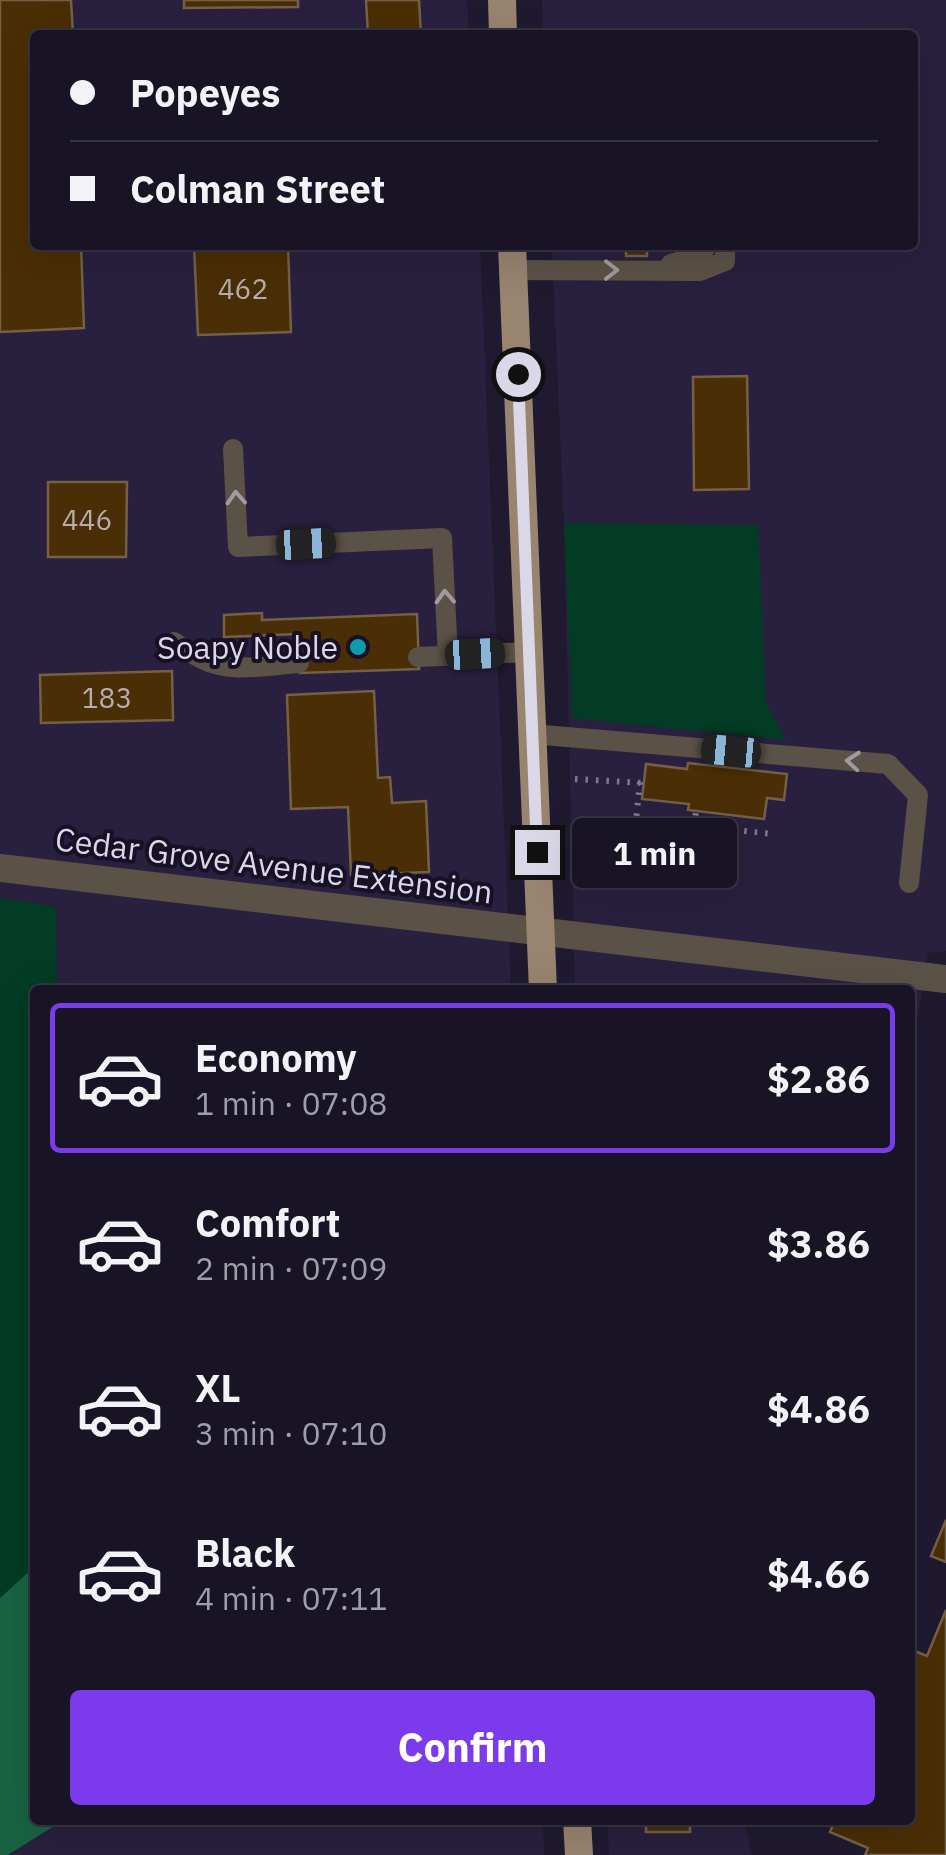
<!DOCTYPE html>
<html lang="en">
<head>
<meta charset="utf-8">
<style>
	body { margin:0; font-family:"IBM Plex Sans",sans-serif; background:#211d2d; color:#f1f3f6; height:100vh; display:flex; flex-direction:column; font-size:38px; white-space:nowrap }
	* { box-sizing:border-box; margin:0 }
	p { font-size:32px; color:#9f9ea7 }
	.icon { flex:none; width:55px; height:55px; fill:none; stroke:currentColor; stroke-width:2; stroke-linecap:round; stroke-linejoin:round }
	.map { position:relative; flex:1; overflow:hidden }
	.drawer { position:absolute; left:30px; top:985px; width:885px; height:840px; display:flex; flex-direction:column; background:#181425; border-radius:10px; box-shadow:0 10px 40px #0002,0 0 0 2px #363342 }
	.drawer>* { flex:none }
	.guide { position:absolute; left:30px; top:30px; width:888px; height:220px; border-radius:10px; box-shadow:0 10px 40px #0002,0 0 0 2px #363342; display:grid; align-content:center; height:220px; padding:0 40px; background:#181425 }
	.end { position:absolute; width:45px; height:45px; margin:-22px; border:12px solid #dad7e7; background:#111; box-shadow:0 0 0 5px #111 }
	.from { border-radius:50% }
	.bubble { position:absolute; height:70px; border-radius:10px; background:#181425; box-shadow:0 10px 40px #0002,0 0 0 2px #363342; font-size:32px; font-weight:800; line-height:70px; text-align:center }
	.car { position:absolute; width:30px; height:60px; margin:-30px -15px; border-radius:12px; box-shadow:0 0 8px 2px #0007; background:linear-gradient(#222 24%,#8ab4d8 0 40%,#222 0 76%,#8ab4d8 0 86%,#222 0) }
	.guide b { display:flex; align-items:center; gap:35px; height:95px; font-size:38px }
	.guide b+b { border-top:2px solid #363342 }
	.guide i { width:25px; height:25px; background:#f1f3f6 }
	ul { padding:18px 0 0; list-style:none }
	li { display:flex; align-items:center; gap:30px; height:150px; margin:0 20px 15px; padding:0 20px; border:5px solid transparent; border-radius:10px }
	li div { flex:1 }
	li b { display:block; font-size:38px }
	li em { font-style:normal; font-weight:800 }
	li.selected { border-color:#7c3aed }
	li>.icon { width:90px; height:90px; stroke-width:1.5 }
	.button { display:flex; gap:20px; margin-top:auto; padding:20px 40px }
	.button a { flex:1; height:115px; border-radius:10px; background:#7c3aed; color:#fff; font-size:40px; font-weight:800; line-height:115px; text-align:center }
	.map>svg:first-child { display:block }
	.built { fill:#29203f }
	.green { fill:#023c25 }
	.forest { fill:#196343 }
	.building { fill:#4a2e05; stroke:#756047; stroke-width:2.5 }
	.lines { fill:none; stroke-linecap:round; stroke-linejoin:round }
	.path { stroke:#7f7a8e; stroke-width:6; stroke-dasharray:2.5 8; stroke-linecap:butt }
	.service { stroke:#5b5247; stroke-width:20 }
	.minor { stroke:#5b5247; stroke-width:28 }
	.primary { stroke:#98846f; stroke-width:28 }
	.oneway { stroke:#a19b9f }
	.route { stroke:#dad7e7; stroke-width:12 }
	.culture-dot { fill:#0f9aa8; stroke:#171027; stroke-width:4 }
	.labels { text-anchor:middle; dominant-baseline:central; stroke-width:8; stroke-linejoin:round; paint-order:stroke }
	.number-label { font-size:28px; fill:#b6adae }
	.poi-label { font-size:32px; fill:#dad7e7; stroke:#171027; text-anchor:end }
	.street-label { font-size:32px; fill:#dad7e7; stroke:#171027 }
</style>
</head>
<body>
<div class="map">
<svg width="946" height="1855" viewBox="0 0 946 1855">
	<rect width="100%" height="100%" fill="#201a31"/>
	<path class="built" d="M0,0h467l2,35h-434v210h445l31,745h-454l-1,-84 -56,-8z
		M542,0h404v951l-18,2 -18,112v-75h-335l-11,-467 -12,-278h360v-210h-369z
		M64,1820h479l1,35h-535z
		M607,1820h137l8,35h-143z"/>
	<path class="green" d="M564,523l194,2 8,178 20,37 -214,-22z
		M0,898l56,8 1,84h-22v576l-35,32z"/>
	<path class="forest" d="M35,1566v254h29l-56,35h-8v-257z"/>
	<path class="building" d="M0,0h71l2,35h-38v210h46l3,83 -84,4z
		M184,0h114v7l-114,1z
		M366,0h53l2,35h-53z
		M194,245h94l3,87 -93,3z
		M604,245h85v2l-42,1v8h-21v-7l-22,1z
		M747,376l2,113 -55,1 -1,-113z
		M48,482h79l-1,75h-78z
		M262,613v7l155,-6 2,55 -119,4 -1,-36 -3,-3 -72,3v-22z
		M172,671l1,49 -132,3 -1,-48z
		M374,691l4,87 12,-1 2,26 34,-2 3,71 -78,3 -3,-68 -57,2 -4,-114z
		M688,763l99,11 -3,26 -17,-2 -3,21 -76,-9 1,-6 -47,-5 4,-35 41,5z
		M946,1520v42l-15,-6z
		M946,1610v245h-81l3,-7 -38,-16 5,-12h75v-171l17,7z
		M646,1820h44v12h-44z"/>
	<g class="lines">
		<path class="path" d="M575,779l68,4
			M640,782l-4,38 137,14
			M694,826l2,-15"/>
		<path class="service" d="M671,264l29,-9 7,-10
			M513,270l187,1 25,-10v-16
			M233,449l5,98 204,-9 6,118
			M174,642c9,6 18,12 28,17 30,15 66,6 97,4
			M418,657l111,-5
			M531,734l357,30 30,31 -9,88"/>
		<path class="minor" d="M0,868l946,111"/>
		<path class="primary" d="M502,0l1,35
			M512,245l31,745
			M577,1820l2,35"/>
	</g>
	<defs><path id="oneway-chevron" d="M-2-3.5L2.5 0L-2 3.5" fill="none" stroke-width="1.6" stroke-linecap="round" stroke-linejoin="round" transform="scale(2.5)"/></defs>
	<g class="oneway">
		<use href="#oneway-chevron" transform="translate(611 270)"/>
		<use href="#oneway-chevron" transform="translate(236 498) rotate(-93)"/>
		<use href="#oneway-chevron" transform="translate(445 597) rotate(-93)"/>
		<use href="#oneway-chevron" transform="translate(853 761) rotate(-175)"/>
	</g>
	<g class="lines">
		<path class="route" d="M518,374l19,478"/>
	</g>
	<circle class="culture-dot" cx="358" cy="647" r="10"/>
	<g class="labels">
		<g class="number-label">
			<text x="243" y="288">462</text>
			<text x="87" y="519">446</text>
			<text x="107" y="697">183</text>
		</g>
		<g class="poi-label">
			<text x="338" y="647">Soapy Noble</text>
		</g>
		<g class="street-label">
			<text transform="translate(274 865) rotate(7)">Cedar Grove Avenue Extension</text>
		</g>
	</g>
</svg>
<i class="end from" style="left:518px;top:374px"></i>
<i class="end" style="left:537px;top:852px"></i>
<div class="bubble" style="left:572px;top:818px;width:165px">1 min</div>
<i class="car" style="left:306px;top:544px;rotate:87deg"></i>
<i class="car" style="left:475px;top:654px;rotate:87deg"></i>
<i class="car" style="left:731px;top:751px;rotate:275deg"></i>
<div class="guide">
<b><i class="from"></i>Popeyes</b>
<b><i></i>Colman Street</b>
</div>
<section class="drawer">
<ul>
<li class="selected"><svg class="icon" aria-label="car" viewBox="0 0 24 24"><path d="M5 17H2v-5l4-1 3-4h7l3 4 3 1v5h-3M9 17h6M6 11h13"/><circle cx="7" cy="17" r="2"/><circle cx="17" cy="17" r="2"/></svg><div><b>Economy</b><p>1 min · 07:08</p></div><em>$2.86</em></li>
<li><svg class="icon" aria-label="car" viewBox="0 0 24 24"><path d="M5 17H2v-5l4-1 3-4h7l3 4 3 1v5h-3M9 17h6M6 11h13"/><circle cx="7" cy="17" r="2"/><circle cx="17" cy="17" r="2"/></svg><div><b>Comfort</b><p>2 min · 07:09</p></div><em>$3.86</em></li>
<li><svg class="icon" aria-label="car" viewBox="0 0 24 24"><path d="M5 17H2v-5l4-1 3-4h7l3 4 3 1v5h-3M9 17h6M6 11h13"/><circle cx="7" cy="17" r="2"/><circle cx="17" cy="17" r="2"/></svg><div><b>XL</b><p>3 min · 07:10</p></div><em>$4.86</em></li>
<li><svg class="icon" aria-label="car" viewBox="0 0 24 24"><path d="M5 17H2v-5l4-1 3-4h7l3 4 3 1v5h-3M9 17h6M6 11h13"/><circle cx="7" cy="17" r="2"/><circle cx="17" cy="17" r="2"/></svg><div><b>Black</b><p>4 min · 07:11</p></div><em>$4.66</em></li>
</ul>
<div class="button"><a>Confirm</a></div>
</section>
</div>
</body>
</html>
